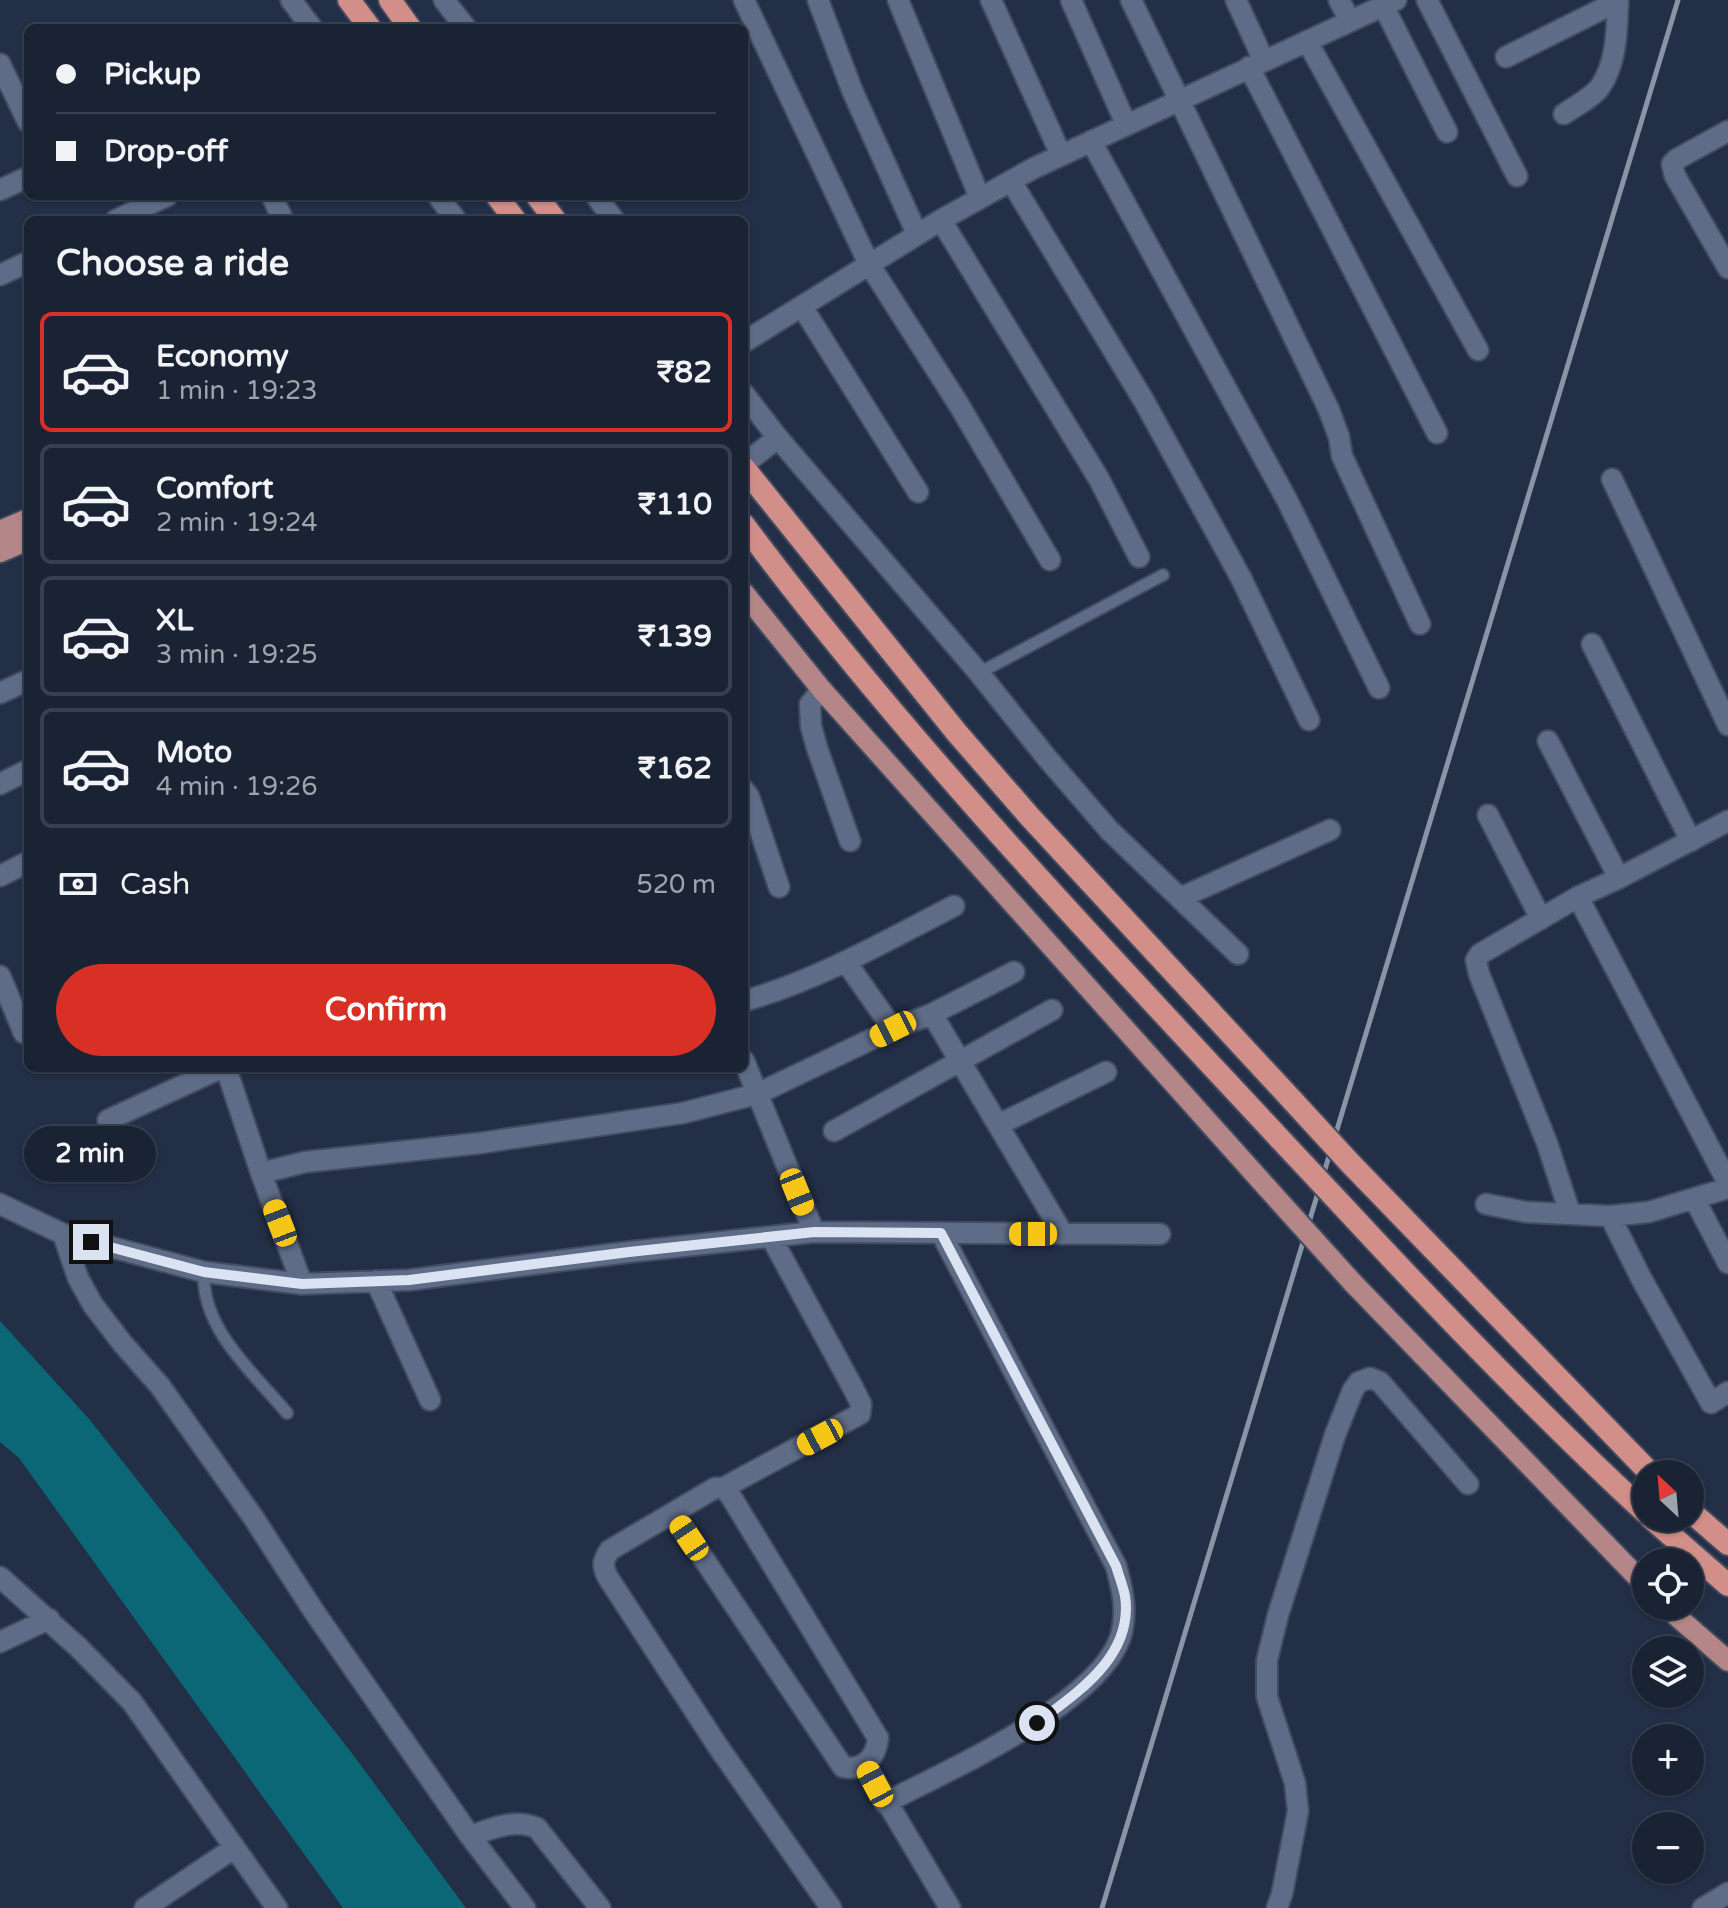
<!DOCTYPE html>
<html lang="en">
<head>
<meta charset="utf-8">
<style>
	body { margin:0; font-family:"Varela Round",sans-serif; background:#272f40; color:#f1f3f6; height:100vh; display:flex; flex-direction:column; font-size:30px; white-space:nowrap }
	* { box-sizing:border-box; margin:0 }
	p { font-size:26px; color:#9fa4ac }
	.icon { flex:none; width:44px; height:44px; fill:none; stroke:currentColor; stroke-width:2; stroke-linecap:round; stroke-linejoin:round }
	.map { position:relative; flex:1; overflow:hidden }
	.side { position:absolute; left:24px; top:216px; width:724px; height:856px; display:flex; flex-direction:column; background:#1a2334; border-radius:12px; box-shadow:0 2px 6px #0004,0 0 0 2px #38404f }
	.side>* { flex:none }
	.banner { position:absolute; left:24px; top:24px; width:724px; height:176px; border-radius:12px; box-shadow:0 2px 6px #0004,0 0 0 2px #38404f; display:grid; align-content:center; height:176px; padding:0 32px; background:#1a2334 }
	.needle { width:52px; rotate:334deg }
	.tools { position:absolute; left:1632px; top:1460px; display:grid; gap:16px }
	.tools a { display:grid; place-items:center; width:72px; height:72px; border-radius:50%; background:#1a2334; box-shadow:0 2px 6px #0004,0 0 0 2px #38404f; font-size:40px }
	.end { position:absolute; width:36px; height:36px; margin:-18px; border:10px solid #dbe3f2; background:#111; box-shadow:0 0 0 4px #111 }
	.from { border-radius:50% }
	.bubble { position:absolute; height:56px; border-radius:28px; background:#1a2334; box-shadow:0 2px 6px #0004,0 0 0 2px #38404f; font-size:26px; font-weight:800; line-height:56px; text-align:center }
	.car { position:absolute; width:24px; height:48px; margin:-24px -12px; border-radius:10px; box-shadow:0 0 6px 2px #0007; background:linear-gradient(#f5c518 24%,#345 0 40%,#f5c518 0 76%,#345 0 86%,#f5c518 0) }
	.banner b { display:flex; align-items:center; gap:28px; height:76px; font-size:30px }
	.banner b+b { border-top:2px solid #38404f }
	.banner i { width:20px; height:20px; background:#f1f3f6 }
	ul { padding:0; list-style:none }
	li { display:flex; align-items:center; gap:24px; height:120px; margin:0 16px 12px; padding:0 16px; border:4px solid #38404f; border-radius:12px }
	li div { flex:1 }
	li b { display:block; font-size:30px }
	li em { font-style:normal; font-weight:800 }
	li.current { border-color:#d93025 }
	li>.icon { width:72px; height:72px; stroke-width:1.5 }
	h2 { padding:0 32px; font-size:36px; line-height:96px }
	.pay { display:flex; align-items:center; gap:20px; height:88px; padding:0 32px; font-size:30px }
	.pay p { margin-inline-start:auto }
	.primary-button { display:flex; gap:16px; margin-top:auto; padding:16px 32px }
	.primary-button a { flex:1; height:92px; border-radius:48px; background:#d93025; color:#fff; font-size:32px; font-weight:800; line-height:92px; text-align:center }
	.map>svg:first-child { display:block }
	.water { fill:#0b6775 }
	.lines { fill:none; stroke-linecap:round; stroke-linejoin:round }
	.service-casing { stroke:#424b5f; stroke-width:15 }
	.minor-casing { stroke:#424b5f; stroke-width:24 }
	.tertiary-casing { stroke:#424b5f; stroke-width:24 }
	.primary-casing { stroke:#424b5f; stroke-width:24 }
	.trunk-casing { stroke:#424b5f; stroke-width:26 }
	.service { stroke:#5e6c87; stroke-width:11 }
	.minor { stroke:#5e6c87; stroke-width:20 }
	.tertiary { stroke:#5e6c87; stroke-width:20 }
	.primary { stroke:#b58688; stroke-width:20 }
	.trunk { stroke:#d28e88; stroke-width:22 }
	.rail { stroke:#8a94a7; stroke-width:5 }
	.primary-bridge-casing { stroke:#424b5f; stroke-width:24; stroke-linecap:butt }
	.trunk-bridge-casing { stroke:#424b5f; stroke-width:26; stroke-linecap:butt }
	.primary-bridge { stroke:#b58688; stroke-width:20 }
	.trunk-bridge { stroke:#d28e88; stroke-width:22 }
	.route { stroke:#dbe3f2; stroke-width:10 }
</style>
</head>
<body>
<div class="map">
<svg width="1728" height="1908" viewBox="0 0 1728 1908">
	<rect width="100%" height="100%" fill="#232f46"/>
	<path class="water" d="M0,1321l90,99 261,332 115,156h-123l-324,-450 -19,-16z"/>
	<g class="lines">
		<defs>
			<path id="service" d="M979,673l184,-98
				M204,1272c-3,57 49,100 83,141"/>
			<path id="minor" d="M744,0l125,264 90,141 91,155
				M818,0l34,90 65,144
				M898,0l82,198
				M991,0l70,155
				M1071,0l55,124
				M1131,0l198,410 10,27 3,19 78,168
				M1236,0l28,61
				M1339,0l11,21
				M1427,0l90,176
				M1383,5l64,127
				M1307,41l171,309
				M1506,57l112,-56
				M0,64l28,58
				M1249,67l188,366
				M1564,114c11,-8 28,-16 36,-27 17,-24 17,-59 18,-87
				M1728,131l-51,28 -5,5 3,12 53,92
				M1091,141l196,359 92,188
				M1011,181l133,220 97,177 68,142
				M0,190l28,-13
				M272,196l11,24
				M116,220l51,-24
				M941,220l158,259 40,78
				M0,275l28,-13
				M803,308l115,184
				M744,342l197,-122 93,-52 362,-168
				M778,438l201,235 68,85 62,72 129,124
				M1612,479l116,246
				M1592,644l99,197
				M822,690l-12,14 1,22 6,22 33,93
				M0,693l28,-13
				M1548,741l71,137
				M0,784l28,-14
				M744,790l5,7 30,90
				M1488,815l53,104
				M0,876l28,-14
				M1578,897l150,286
				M1180,898l150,-68
				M846,962l47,67
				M0,976l24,57
				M744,1001c74,-21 142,-60 210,-95
				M932,1014l131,220
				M744,1061l70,171
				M226,1068l35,105 41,111
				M108,1120l113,-52
				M998,1125l108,-53
				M834,1131l218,-121
				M261,1173l44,-11 176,-19 202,-30 74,-19 136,-65 39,-15 82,-42
				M1695,1200l33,63
				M0,1204l63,30 141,38 98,12 107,-4 220,-28 185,-20 346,2
				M1486,1204l40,8 84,4 39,-4 79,-24
				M1570,1213l-23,-70 -68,-169 -3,-14 4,-6 98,-57 41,-19 109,-57
				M1610,1216l31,62 70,125 17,-11
				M63,1234l15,44 15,27 30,39 37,42 93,131 60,93 157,226 55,72
				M376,1281l54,119
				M723,1488l137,-74 1,-10 -9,-18 -81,-149
				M673,1513l170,254c21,4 33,-10 35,-29l-148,-243 -7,-7h-8l-105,62c-7,10 -8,15 -3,26l110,169 114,163
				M0,1577l78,70 54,55 145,206
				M0,1642l49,-23
				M865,1765l85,143
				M885,1803c61,-32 222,-102 237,-172 5,-23 0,-43 -6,-65l-175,-333
				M470,1836c22,-7 44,-18 67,-8l63,80
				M145,1908l89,-60
				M1277,1908l5,-14 16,-83 -3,-28 -28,-86v-37l11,-45 57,-180 18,-45 6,-8 11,-4 10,4 88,102
				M1703,1908l25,-15"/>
			<path id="tertiary" d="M291,0l21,28
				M444,0l22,28
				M438,196l18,24
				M596,196l18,24
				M744,394l34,44 -34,26"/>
			<path id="primary" d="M0,531l28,-12
				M0,552l28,-12
				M744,593l78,97 439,491
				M1353,1283l293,303
				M1665,1606l63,55"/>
			<path id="trunk" d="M349,0l21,28
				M390,0l20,28
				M497,196l18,24
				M537,196l18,24
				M744,468l213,265 73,84 263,284
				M744,525c163,218 351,415 536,614
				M1350,1163l301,311
				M1340,1203c99,107 199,211 306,310
				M1690,1511l38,33
				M1651,1518l77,67"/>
		</defs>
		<use href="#service" class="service-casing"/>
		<use href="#minor" class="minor-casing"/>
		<use href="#tertiary" class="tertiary-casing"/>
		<use href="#primary" class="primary-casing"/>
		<use href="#trunk" class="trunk-casing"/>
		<use href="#service" class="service"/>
		<use href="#minor" class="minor"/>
		<use href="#tertiary" class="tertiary"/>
		<use href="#primary" class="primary"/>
		<use href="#trunk" class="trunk"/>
		<path class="rail" d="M1102,1908l576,-1908"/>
		<defs>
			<path id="primary-bridge" d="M1261,1181l92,102"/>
			<path id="trunk-bridge" d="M1293,1101l57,62
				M1280,1139l60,64"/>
		</defs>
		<use href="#primary-bridge" class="primary-bridge-casing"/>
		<use href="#trunk-bridge" class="trunk-bridge-casing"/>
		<use href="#primary-bridge" class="primary-bridge"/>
		<use href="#trunk-bridge" class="trunk-bridge"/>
	</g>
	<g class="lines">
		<path class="route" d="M91,1242l113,30 98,12 107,-4 220,-28 185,-20 127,1 175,333c3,10 7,20 9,30 9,60 -47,96 -88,127"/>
	</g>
</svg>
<div class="tools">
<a><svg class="needle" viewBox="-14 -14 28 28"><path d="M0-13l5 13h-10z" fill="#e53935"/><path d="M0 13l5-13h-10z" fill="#9fa4ac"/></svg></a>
<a><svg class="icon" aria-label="locate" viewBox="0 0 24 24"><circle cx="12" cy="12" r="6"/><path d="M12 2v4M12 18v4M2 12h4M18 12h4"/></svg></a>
<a><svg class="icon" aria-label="layers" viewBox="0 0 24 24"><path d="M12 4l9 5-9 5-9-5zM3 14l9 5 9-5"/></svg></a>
<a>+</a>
<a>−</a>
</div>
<i class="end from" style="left:1037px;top:1723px"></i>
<i class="end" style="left:91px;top:1242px"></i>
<div class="bubble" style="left:24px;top:1126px;width:132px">2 min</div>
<i class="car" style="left:893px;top:1029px;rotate:243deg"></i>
<i class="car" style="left:797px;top:1192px;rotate:158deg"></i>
<i class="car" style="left:280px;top:1223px;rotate:339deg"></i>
<i class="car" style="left:1033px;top:1234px;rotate:270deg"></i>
<i class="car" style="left:820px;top:1437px;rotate:242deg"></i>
<i class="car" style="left:689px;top:1538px;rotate:326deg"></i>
<i class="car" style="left:875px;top:1784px;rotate:332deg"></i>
<div class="banner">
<b><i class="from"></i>Pickup</b>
<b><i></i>Drop-off</b>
</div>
<section class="side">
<h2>Choose a ride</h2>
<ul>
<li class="current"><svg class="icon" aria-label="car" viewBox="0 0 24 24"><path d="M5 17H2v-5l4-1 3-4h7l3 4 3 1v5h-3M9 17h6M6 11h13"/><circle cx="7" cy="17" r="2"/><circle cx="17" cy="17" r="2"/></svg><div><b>Economy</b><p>1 min · 19:23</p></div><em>₹82</em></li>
<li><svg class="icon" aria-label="car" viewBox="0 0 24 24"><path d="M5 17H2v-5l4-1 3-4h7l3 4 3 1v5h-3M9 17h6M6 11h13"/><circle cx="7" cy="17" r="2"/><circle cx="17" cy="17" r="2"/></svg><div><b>Comfort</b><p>2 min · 19:24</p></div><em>₹110</em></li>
<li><svg class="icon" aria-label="car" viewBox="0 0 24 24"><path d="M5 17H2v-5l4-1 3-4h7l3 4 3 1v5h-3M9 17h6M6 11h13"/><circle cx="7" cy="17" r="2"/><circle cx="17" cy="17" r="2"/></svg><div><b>XL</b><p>3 min · 19:25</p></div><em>₹139</em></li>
<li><svg class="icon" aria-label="car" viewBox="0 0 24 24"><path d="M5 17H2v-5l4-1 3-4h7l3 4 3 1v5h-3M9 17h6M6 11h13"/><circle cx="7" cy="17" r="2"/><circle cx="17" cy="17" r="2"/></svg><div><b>Moto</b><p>4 min · 19:26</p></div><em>₹162</em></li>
</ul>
<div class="pay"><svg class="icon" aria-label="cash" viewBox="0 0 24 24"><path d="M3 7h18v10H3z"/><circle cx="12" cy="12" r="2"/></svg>Cash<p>520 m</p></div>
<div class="primary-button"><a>Confirm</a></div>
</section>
</div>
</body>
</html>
